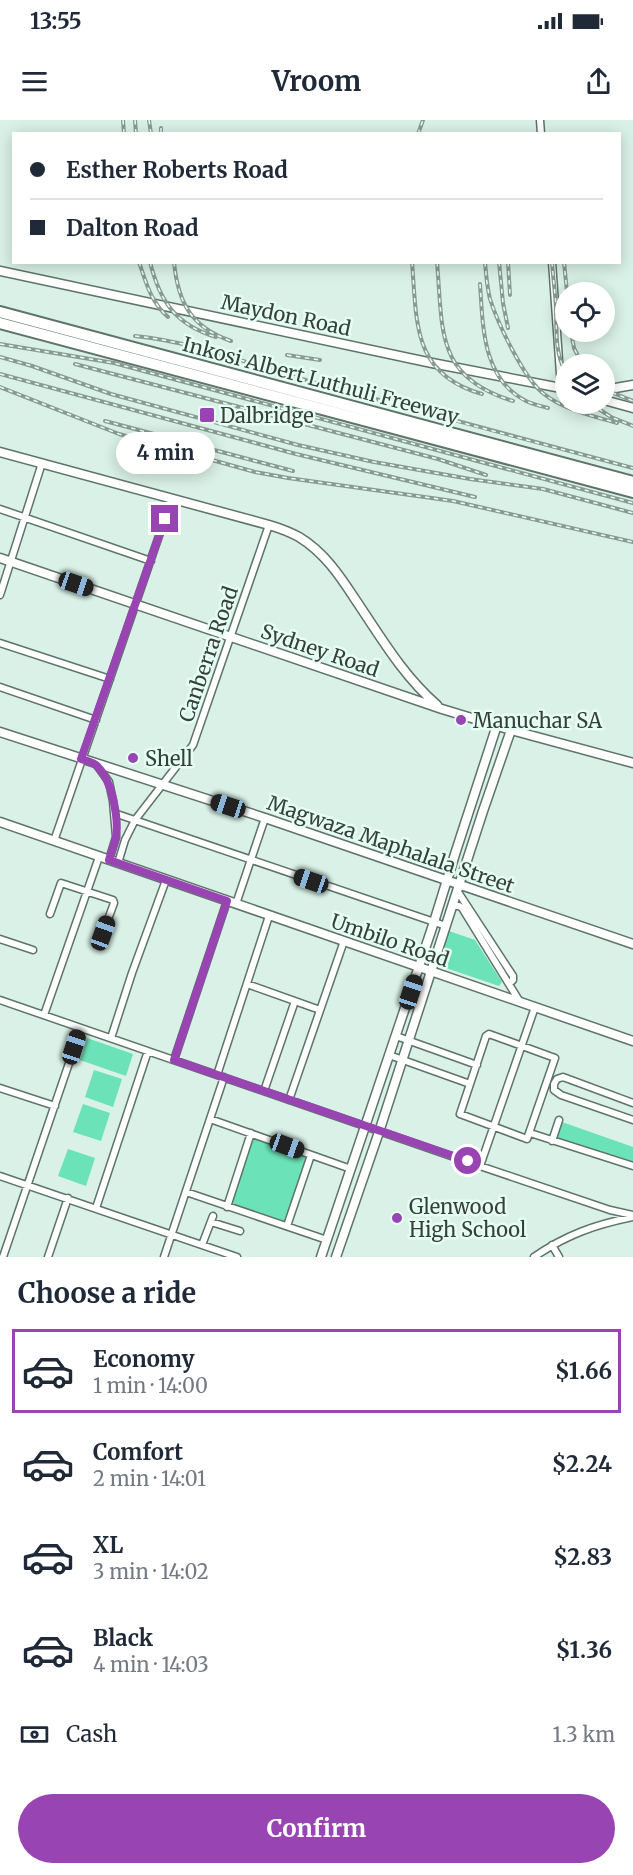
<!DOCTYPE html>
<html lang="en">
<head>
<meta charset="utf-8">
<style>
	body { margin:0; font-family:Merriweather,serif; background:#f2f2f3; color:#1f2937; height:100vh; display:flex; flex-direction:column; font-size:22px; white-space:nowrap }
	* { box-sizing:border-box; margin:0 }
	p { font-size:20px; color:#747a83 }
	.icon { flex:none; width:33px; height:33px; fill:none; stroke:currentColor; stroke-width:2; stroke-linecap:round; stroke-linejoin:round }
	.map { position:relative; height:1137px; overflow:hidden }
	.panel { display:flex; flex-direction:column; background:#fff; flex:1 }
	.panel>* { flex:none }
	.banner { position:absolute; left:12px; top:12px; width:609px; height:132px; border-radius:0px; box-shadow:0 3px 15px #0003; display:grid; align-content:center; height:132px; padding:0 18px; background:#fff }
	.buttons { position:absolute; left:555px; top:162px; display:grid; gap:12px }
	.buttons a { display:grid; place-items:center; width:60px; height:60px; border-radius:50%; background:#fff; box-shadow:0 3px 15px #0003; font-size:30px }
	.end { position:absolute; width:27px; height:27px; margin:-14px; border:8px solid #9844b2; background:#fff; box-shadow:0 0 0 3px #fff }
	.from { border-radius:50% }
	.bubble { position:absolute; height:42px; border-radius:21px; background:#fff; box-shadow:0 3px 15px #0003; font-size:20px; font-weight:700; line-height:42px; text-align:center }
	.car { position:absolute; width:18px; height:36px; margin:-18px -9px; border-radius:8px; box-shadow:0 0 4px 2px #0007; background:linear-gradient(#222 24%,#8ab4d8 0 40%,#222 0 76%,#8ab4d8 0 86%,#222 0) }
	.banner b { display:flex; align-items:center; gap:21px; height:57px; font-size:22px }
	.banner b+b { border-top:2px solid #e0e1e3 }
	.banner i { width:15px; height:15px; background:#1f2937 }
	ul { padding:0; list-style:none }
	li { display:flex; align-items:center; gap:18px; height:84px; margin:0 12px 9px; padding:0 6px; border:3px solid transparent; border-radius:0px }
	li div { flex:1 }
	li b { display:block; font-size:22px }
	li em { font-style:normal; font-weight:700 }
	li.active { border-color:#9844b2 }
	li>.icon { width:54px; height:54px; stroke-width:1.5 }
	h2 { padding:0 18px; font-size:27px; line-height:72px }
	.pay { display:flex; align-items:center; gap:15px; height:66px; padding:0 18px; font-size:22px }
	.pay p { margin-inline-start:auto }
	.action { display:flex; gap:12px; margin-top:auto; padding:12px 18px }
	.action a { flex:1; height:69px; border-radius:36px; background:#9844b2; color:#fff; font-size:24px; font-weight:700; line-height:69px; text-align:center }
	.status { display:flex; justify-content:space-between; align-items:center; height:42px; padding:0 30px; background:#fff; direction:ltr }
	.status svg { height:16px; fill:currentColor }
	header { display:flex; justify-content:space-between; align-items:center; height:78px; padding:0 18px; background:#fff; font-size:27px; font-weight:700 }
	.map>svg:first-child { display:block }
	.green { fill:#6be2b8 }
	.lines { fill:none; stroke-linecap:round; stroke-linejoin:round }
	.stream { stroke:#26ad85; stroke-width:1.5 }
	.street-casing { stroke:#5e736a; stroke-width:9 }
	.secondary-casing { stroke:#5e736a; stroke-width:11 }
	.highway-casing { stroke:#5e736a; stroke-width:14 }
	.street { stroke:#fff; stroke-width:6 }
	.secondary { stroke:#fff; stroke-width:8 }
	.highway { stroke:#fff; stroke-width:10 }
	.rail-casing { stroke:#899a92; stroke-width:4 }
	.rail { stroke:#e6fff4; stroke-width:1.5; stroke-dasharray:4.5; stroke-linecap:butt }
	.route { stroke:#9844b2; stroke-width:8 }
	.poi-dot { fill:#9844b2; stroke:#e6fff4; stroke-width:2 }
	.labels { text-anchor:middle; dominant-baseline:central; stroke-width:5; stroke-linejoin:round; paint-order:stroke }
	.street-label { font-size:20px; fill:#36403b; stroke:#e6fff4 }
	.poi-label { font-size:20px; fill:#36403b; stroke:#e6fff4; text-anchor:start }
</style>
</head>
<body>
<div class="status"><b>13:55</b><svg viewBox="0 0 49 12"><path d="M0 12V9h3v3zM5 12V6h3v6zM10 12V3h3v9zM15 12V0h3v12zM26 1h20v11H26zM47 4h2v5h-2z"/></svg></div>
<header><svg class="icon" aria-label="menu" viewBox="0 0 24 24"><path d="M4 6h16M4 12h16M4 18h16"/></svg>Vroom<svg class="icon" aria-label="share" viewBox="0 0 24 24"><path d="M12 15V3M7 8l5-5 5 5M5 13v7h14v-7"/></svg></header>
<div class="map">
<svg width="633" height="1137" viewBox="0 0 633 1137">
	<rect width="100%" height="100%" fill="#d9f1e7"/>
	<path class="green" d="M449,811l26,9 27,42 -3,4 -62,-21z
		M87,918l46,16 -7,22 -46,-16z
		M94,950l28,9 -9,28 -28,-10z
		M83,984l27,9 -9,28 -28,-9z
		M562,1002l71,25v18l-78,-24z
		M252,1017l56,18 -23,69 -55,-18z
		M68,1029l27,9 -9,28 -28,-10z"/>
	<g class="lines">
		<path class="stream" d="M459,750l3,-8"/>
		<defs>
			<path id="street" d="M540,0l1,14
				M552,142l9,126
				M0,389l151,52
				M0,475l42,-132
				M0,523l110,36
				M0,567l96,33
				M96,644l13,18 4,19 3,36 -7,23
				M114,693l332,113
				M54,721l118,-343
				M118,743l7,-23 10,-20 58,-75 76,-220
				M458,772l55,84v4l-4,4
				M236,784l29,-86
				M453,786h6l3,2 58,94
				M50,794l11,-31 52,17 1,3 -11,30
				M0,819l33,11
				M247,864l73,26
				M0,880l480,166 130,44 23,5
				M44,895l55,-158
				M489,914l66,24 -28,81 -67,-25 26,-78z
				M396,916l81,29
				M111,918l21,-65 34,-93
				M389,935l81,29
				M174,940l53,-159
				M217,955l52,-159
				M0,968l55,18
				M264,971l31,-90
				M289,980l55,-159
				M633,983l-70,-26 -6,2 -3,5v6l7,5 72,25
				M210,999l141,50
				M530,1013l103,33
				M552,1021l7,-21
				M480,1046l55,-159
				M0,1056l237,81
				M186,1072l141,48
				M227,1087l24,-74
				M96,1088l52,-157
				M211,1102l29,9
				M287,1106l24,-71
				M202,1125l11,-29
				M552,1125l7,12
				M3,1137l78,-229
				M48,1137l20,-59
				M164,1137l60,-180
				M534,1137c32,-22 60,-32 99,-40"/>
			<path id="secondary" d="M0,151l432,92 134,26
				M604,270l29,-5
				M604,280l29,8
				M0,332l269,73c10,3 21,7 30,12 25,15 41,39 56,62 25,37 48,77 82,106
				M0,438l442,151 69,21 122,33
				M0,612l265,86 368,126
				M0,702l633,219
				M321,1137l113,-335 22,-71 41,-126
				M336,1137l43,-125 104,-321 28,-81"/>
			<path id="highway" d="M0,192l633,170
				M0,203l633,169"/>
		</defs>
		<use href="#street" class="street-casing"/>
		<use href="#secondary" class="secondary-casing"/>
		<use href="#highway" class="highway-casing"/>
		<use href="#street" class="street"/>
		<use href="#secondary" class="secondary"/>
		<use href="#highway" class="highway"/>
		<defs>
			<path id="rail" d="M123,0l1,14
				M135,0l1,14
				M149,0l2,14
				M161,8v6
				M418,14l5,-14
				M139,142c7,21 12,40 29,55
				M150,142c10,40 26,63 66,75
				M174,142c4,41 17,65 57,79
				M412,142c5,61 0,112 70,132
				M437,142c6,69 -2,115 76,139
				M485,142c1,13 2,25 5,37 8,25 34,80 54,95 20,16 49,22 73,29
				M499,142l4,41 5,25
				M508,142l2,33
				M552,142c1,15 3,30 4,44 1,24 -2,45 10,67
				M564,142l3,30
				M480,164c3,42 2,95 46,117 6,3 15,5 22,7
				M571,212l3,16 8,16
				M135,216c62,6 121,31 181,47 105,29 211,57 317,85
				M0,224l114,19 519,140
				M287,235l33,5
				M0,237l32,9 79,28 187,51 76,17 96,17 73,10 90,24
				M75,244l363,95 48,16
				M0,254l296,80 179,43
				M0,267l119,47 136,38 33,6 165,23 180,41
				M604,268l9,5 20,8
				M591,284l20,13 22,9
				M105,301l188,50"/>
		</defs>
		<use href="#rail" class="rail-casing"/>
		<use href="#rail" class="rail"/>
	</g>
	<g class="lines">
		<path class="route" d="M165,399l-84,240c6,2 13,3 17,8 14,14 21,51 18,71 -2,7 -5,15 -7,22l118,41 -53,159 294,101"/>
	</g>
	<g class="poi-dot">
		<rect x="199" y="287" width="16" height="16" rx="3"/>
		<circle cx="461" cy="600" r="6"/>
		<circle cx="133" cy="638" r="6"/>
		<circle cx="397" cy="1098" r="6"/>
	</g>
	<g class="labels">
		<g class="street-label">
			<text transform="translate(286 195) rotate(12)">Maydon Road</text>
			<text transform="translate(321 260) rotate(15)">Inkosi Albert Luthuli Freeway</text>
			<text transform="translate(320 530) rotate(19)">Sydney Road</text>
			<text transform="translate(208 534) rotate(-71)">Canberra Road</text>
			<text transform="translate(391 724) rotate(19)">Magwaza Maphalala Street</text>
			<text transform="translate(390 820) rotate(19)">Umbilo Road</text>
		</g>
		<g class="poi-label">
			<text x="220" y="295">Dalbridge</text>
			<text x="473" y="600">Manuchar SA</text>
			<text x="145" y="638">Shell</text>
			<text x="409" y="1086">Glenwood<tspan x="409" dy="23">High School</tspan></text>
		</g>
	</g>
</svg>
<div class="buttons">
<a><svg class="icon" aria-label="locate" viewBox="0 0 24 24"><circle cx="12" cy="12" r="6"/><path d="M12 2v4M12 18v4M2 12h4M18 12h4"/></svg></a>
<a><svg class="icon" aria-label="layers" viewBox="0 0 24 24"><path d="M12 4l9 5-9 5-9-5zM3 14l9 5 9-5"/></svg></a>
</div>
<i class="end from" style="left:468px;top:1041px"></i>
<i class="end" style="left:165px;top:399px"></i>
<div class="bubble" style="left:116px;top:312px;width:99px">4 min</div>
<i class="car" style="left:76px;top:464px;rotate:109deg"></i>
<i class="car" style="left:228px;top:686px;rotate:288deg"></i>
<i class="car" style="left:311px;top:761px;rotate:289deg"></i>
<i class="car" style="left:103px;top:813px;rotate:20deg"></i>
<i class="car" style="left:411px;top:872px;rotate:18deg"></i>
<i class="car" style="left:74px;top:927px;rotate:18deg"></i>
<i class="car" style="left:287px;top:1026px;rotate:110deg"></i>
<div class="banner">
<b><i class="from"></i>Esther Roberts Road</b>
<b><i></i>Dalton Road</b>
</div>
</div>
<section class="panel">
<h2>Choose a ride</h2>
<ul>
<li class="active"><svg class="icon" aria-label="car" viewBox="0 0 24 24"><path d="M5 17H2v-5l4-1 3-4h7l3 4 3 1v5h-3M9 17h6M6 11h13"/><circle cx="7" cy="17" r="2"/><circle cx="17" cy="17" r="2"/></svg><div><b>Economy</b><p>1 min · 14:00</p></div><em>$1.66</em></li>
<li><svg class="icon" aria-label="car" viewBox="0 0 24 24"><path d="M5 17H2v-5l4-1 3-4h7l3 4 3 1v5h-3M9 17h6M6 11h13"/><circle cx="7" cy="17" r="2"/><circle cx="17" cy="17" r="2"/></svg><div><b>Comfort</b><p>2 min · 14:01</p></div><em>$2.24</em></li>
<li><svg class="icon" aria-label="car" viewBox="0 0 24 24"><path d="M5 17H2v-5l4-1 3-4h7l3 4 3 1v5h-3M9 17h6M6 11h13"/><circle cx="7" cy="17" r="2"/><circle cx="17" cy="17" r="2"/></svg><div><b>XL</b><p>3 min · 14:02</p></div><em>$2.83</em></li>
<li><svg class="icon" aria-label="car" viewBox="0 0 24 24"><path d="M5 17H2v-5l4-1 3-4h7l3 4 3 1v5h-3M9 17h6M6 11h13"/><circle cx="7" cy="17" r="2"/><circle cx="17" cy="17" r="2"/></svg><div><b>Black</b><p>4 min · 14:03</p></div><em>$1.36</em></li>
</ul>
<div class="pay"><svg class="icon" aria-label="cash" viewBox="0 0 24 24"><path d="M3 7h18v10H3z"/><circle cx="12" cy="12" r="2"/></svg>Cash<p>1.3 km</p></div>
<div class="action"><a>Confirm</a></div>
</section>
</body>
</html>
